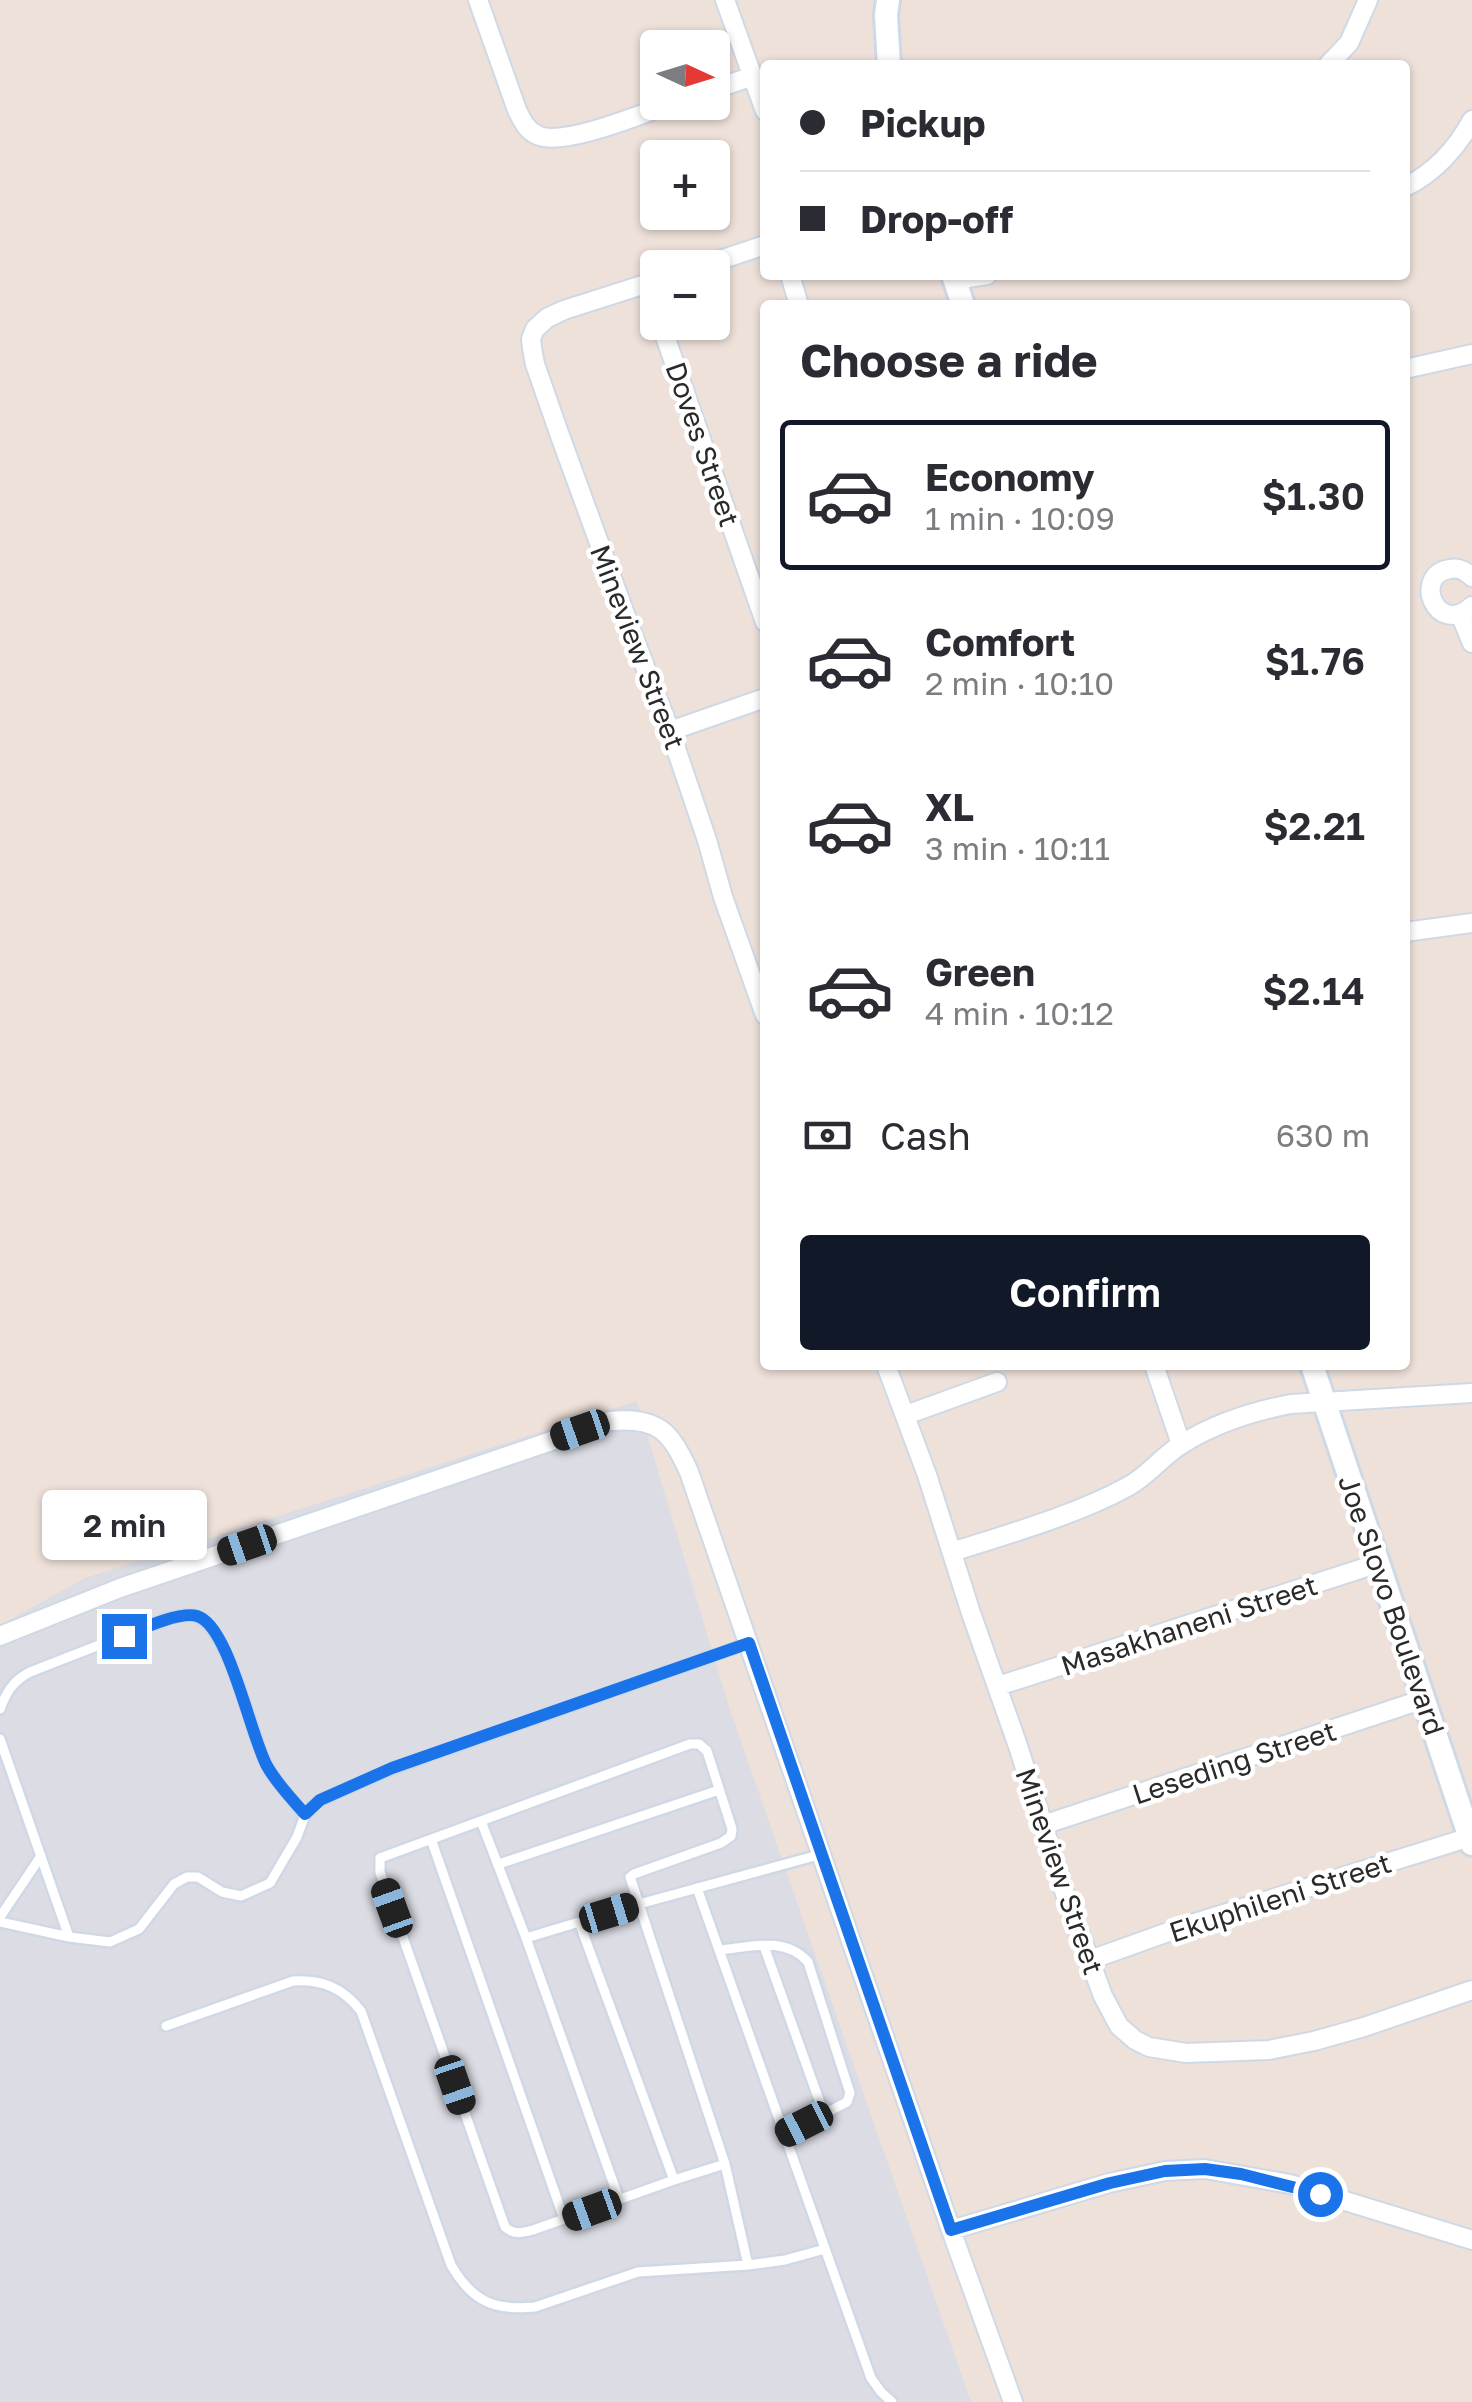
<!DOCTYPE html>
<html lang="en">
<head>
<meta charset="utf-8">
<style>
	body { margin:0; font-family:"Golos Text",sans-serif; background:#f7f7f7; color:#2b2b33; height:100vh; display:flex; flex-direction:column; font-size:38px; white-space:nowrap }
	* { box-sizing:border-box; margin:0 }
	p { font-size:32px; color:#7c7c81 }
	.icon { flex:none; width:55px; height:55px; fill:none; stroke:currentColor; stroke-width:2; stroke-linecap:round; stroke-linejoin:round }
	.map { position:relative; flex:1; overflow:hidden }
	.side { position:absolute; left:760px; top:300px; width:650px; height:1070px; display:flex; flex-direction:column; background:#fff; border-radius:10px; box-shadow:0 2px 8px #0004 }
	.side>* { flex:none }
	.guide { position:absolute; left:760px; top:60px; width:650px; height:220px; border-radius:10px; box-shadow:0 2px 8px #0004; display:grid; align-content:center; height:220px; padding:0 40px; background:#fff }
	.needle { width:65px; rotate:94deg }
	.controls { position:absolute; left:640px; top:30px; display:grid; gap:20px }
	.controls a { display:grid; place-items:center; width:90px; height:90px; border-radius:10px; background:#fff; box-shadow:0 2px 8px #0004; font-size:50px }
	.end { position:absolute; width:45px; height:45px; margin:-22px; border:12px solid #1a73e8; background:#fff; box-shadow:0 0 0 5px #fff }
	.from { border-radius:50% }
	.bubble { position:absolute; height:70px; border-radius:10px; background:#fff; box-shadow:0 2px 8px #0004; font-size:32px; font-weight:600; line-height:70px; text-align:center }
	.car { position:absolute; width:30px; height:60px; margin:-30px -15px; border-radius:12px; box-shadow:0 0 8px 2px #0007; background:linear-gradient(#222 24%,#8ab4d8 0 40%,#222 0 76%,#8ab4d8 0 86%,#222 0) }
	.guide b { display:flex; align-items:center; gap:35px; height:95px; font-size:38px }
	.guide b+b { border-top:2px solid #e1e1e2 }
	.guide i { width:25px; height:25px; background:#2b2b33 }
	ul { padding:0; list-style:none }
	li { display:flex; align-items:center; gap:30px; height:150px; margin:0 20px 15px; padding:0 20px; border:5px solid transparent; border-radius:10px }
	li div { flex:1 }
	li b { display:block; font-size:38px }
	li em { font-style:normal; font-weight:600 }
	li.selected { border-color:#111827 }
	li>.icon { width:90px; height:90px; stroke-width:1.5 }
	h2 { padding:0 40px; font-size:45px; line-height:120px }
	.pay { display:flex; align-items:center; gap:25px; height:110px; padding:0 40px; font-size:38px }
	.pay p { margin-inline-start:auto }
	.primary-button { display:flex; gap:20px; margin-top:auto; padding:20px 40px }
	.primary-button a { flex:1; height:115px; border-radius:10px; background:#111827; color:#fff; font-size:40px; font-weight:600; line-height:115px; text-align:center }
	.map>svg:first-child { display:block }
	.industrial { fill:#dcdce5 }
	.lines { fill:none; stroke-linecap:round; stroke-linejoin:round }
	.service-casing { stroke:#cfd9e5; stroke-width:14 }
	.minor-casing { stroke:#cfd9e5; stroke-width:22 }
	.tertiary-casing { stroke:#cfd9e5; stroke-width:28 }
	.service { stroke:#fff; stroke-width:9 }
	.minor { stroke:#fff; stroke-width:18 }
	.tertiary { stroke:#fff; stroke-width:22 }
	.route { stroke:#1a73e8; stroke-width:12 }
	.labels { text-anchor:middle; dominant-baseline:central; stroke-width:9; stroke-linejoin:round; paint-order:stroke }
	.street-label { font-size:28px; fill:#2a2a2a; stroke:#fff }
</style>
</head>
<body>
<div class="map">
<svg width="1472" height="2402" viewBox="0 0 1472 2402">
	<rect width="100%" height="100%" fill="#eee1da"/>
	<path class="industrial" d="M637,1401l92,306 242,695h-971v-777l85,-47z"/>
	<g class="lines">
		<defs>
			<path id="service" d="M0,1709c7,-18 13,-28 30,-37 33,-13 67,-26 100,-39 18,-7 40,-17 59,-18 38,-2 62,121 78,151 10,18 25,33 38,49
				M0,1739l69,198
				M481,1821l45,117 93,261
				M431,1839l133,380
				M499,1864l220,-74
				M697,1888l174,490 10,14 11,10
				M0,1917l41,-61
				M0,1922l69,15 41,5 29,-13 35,-45 13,-7h11l24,15 19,4 29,-13 27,-46 8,-22 15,-15 72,-31 357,-126
				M579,1922l95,258
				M526,1938l113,-34 183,-50
				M764,1946l60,168
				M720,1950c31,-3 65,-14 88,12l42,131 -3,9 -62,32
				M166,2026l127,-45c29,-2 50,7 68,30l90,254c21,36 42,46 84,42l103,-35 110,-7 37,-5 40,-11
				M725,2164l-51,16 -141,50c-11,3 -19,5 -28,-3l-125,-355v-14l310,-114h9l8,7 25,78 -1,7 -10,7 -87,31 -4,3 95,287 23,101"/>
			<path id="minor" d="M478,0l39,110c5,10 9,20 20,25 25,13 110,-23 138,-33
				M725,0l40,111
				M1328,65l21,-22 19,-43
				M712,90l41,-14
				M1405,187c29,-14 52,-39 67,-67
				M696,268l69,-23
				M790,275l9,30
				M658,280l-94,30 -17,8 -12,11 -4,10 1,9 3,16 24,69 73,200 38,98 37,109 16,57 42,118
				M955,280l32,-5
				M647,284l11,31
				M660,322l105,300
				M1405,369l67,-15
				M1472,577c-7,-6 -13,-10 -22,-8 -39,6 -13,69 22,37
				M1460,614l12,29
				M670,731l95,-33
				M1405,932l67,-9
				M886,1365l41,110 44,138 47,133 47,148 38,102 16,30 16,14 14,7 37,6 83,-3 45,-9 50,-14 108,-37
				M1154,1365l27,79
				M906,1415l91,-33
				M952,1552c56,-18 124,-37 175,-65 21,-11 35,-31 55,-43 32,-20 72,-33 109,-40l181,-11
				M0,1636l120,-48 490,-167c49,-4 60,10 79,51l262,758 62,172
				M998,1686l381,-123
				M1043,1825l381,-126
				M1090,1960l95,-34 285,-89
				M951,2230l158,-47 56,-12 40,-2 85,15 182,56"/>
			<path id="tertiary" d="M888,0l-2,15 3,50
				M953,275l10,30
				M1312,1365l160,479"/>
		</defs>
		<use href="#service" class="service-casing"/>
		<use href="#minor" class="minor-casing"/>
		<use href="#tertiary" class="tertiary-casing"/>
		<use href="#service" class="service"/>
		<use href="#minor" class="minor"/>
		<use href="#tertiary" class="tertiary"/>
	</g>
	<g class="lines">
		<path class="route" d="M124,1636c17,-7 56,-25 73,-20 32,9 53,119 70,150 10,18 25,33 38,48l15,-14 72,-32 357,-125 202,587 159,-47 55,-12 40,-2 36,5 79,20"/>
	</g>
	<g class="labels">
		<g class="street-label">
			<text transform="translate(703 444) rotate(71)">Doves Street</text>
			<text transform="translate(638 647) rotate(69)">Mineview Street</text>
			<text transform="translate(1392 1605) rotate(71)">Joe Slovo Boulevard</text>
			<text transform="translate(1189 1625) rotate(-18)">Masakhaneni Street</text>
			<text transform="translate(1234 1762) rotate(-18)">Leseding Street</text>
			<text transform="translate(1060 1871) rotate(71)">Mineview Street</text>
			<text transform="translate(1280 1897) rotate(-18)">Ekuphileni Street</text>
		</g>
	</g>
</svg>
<div class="controls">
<a><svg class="needle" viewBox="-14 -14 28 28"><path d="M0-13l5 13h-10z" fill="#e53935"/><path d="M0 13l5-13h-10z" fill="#7c7c81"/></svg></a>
<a>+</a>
<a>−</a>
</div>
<i class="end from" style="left:1320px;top:2194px"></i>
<i class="end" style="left:124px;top:1636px"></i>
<div class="bubble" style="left:42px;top:1490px;width:165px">2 min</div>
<i class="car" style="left:580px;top:1430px;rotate:251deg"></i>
<i class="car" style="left:247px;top:1545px;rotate:251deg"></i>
<i class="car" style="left:392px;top:1908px;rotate:340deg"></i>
<i class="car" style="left:609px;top:1913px;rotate:73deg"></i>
<i class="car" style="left:455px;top:2085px;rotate:161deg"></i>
<i class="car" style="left:804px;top:2124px;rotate:243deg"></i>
<i class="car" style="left:592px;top:2210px;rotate:250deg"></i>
<div class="guide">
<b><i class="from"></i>Pickup</b>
<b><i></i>Drop-off</b>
</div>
<section class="side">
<h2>Choose a ride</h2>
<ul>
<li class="selected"><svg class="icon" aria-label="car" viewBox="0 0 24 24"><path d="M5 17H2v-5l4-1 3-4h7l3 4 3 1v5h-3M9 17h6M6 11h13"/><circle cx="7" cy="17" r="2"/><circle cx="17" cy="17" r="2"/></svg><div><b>Economy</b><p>1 min · 10:09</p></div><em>$1.30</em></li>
<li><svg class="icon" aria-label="car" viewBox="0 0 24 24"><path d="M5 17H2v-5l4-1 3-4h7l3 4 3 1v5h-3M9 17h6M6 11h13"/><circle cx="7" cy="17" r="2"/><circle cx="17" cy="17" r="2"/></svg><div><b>Comfort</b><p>2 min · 10:10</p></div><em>$1.76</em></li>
<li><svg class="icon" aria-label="car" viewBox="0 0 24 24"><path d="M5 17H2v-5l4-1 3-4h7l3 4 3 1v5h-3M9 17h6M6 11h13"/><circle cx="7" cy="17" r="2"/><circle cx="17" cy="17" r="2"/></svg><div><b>XL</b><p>3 min · 10:11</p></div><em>$2.21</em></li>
<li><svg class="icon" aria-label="car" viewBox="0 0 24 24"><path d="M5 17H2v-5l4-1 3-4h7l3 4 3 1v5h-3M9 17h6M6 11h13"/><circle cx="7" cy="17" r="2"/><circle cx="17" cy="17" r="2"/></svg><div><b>Green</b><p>4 min · 10:12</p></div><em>$2.14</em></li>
</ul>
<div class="pay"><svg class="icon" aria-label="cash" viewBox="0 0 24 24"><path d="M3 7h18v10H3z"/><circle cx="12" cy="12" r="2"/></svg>Cash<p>630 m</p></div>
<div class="primary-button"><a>Confirm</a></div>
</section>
</div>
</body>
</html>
